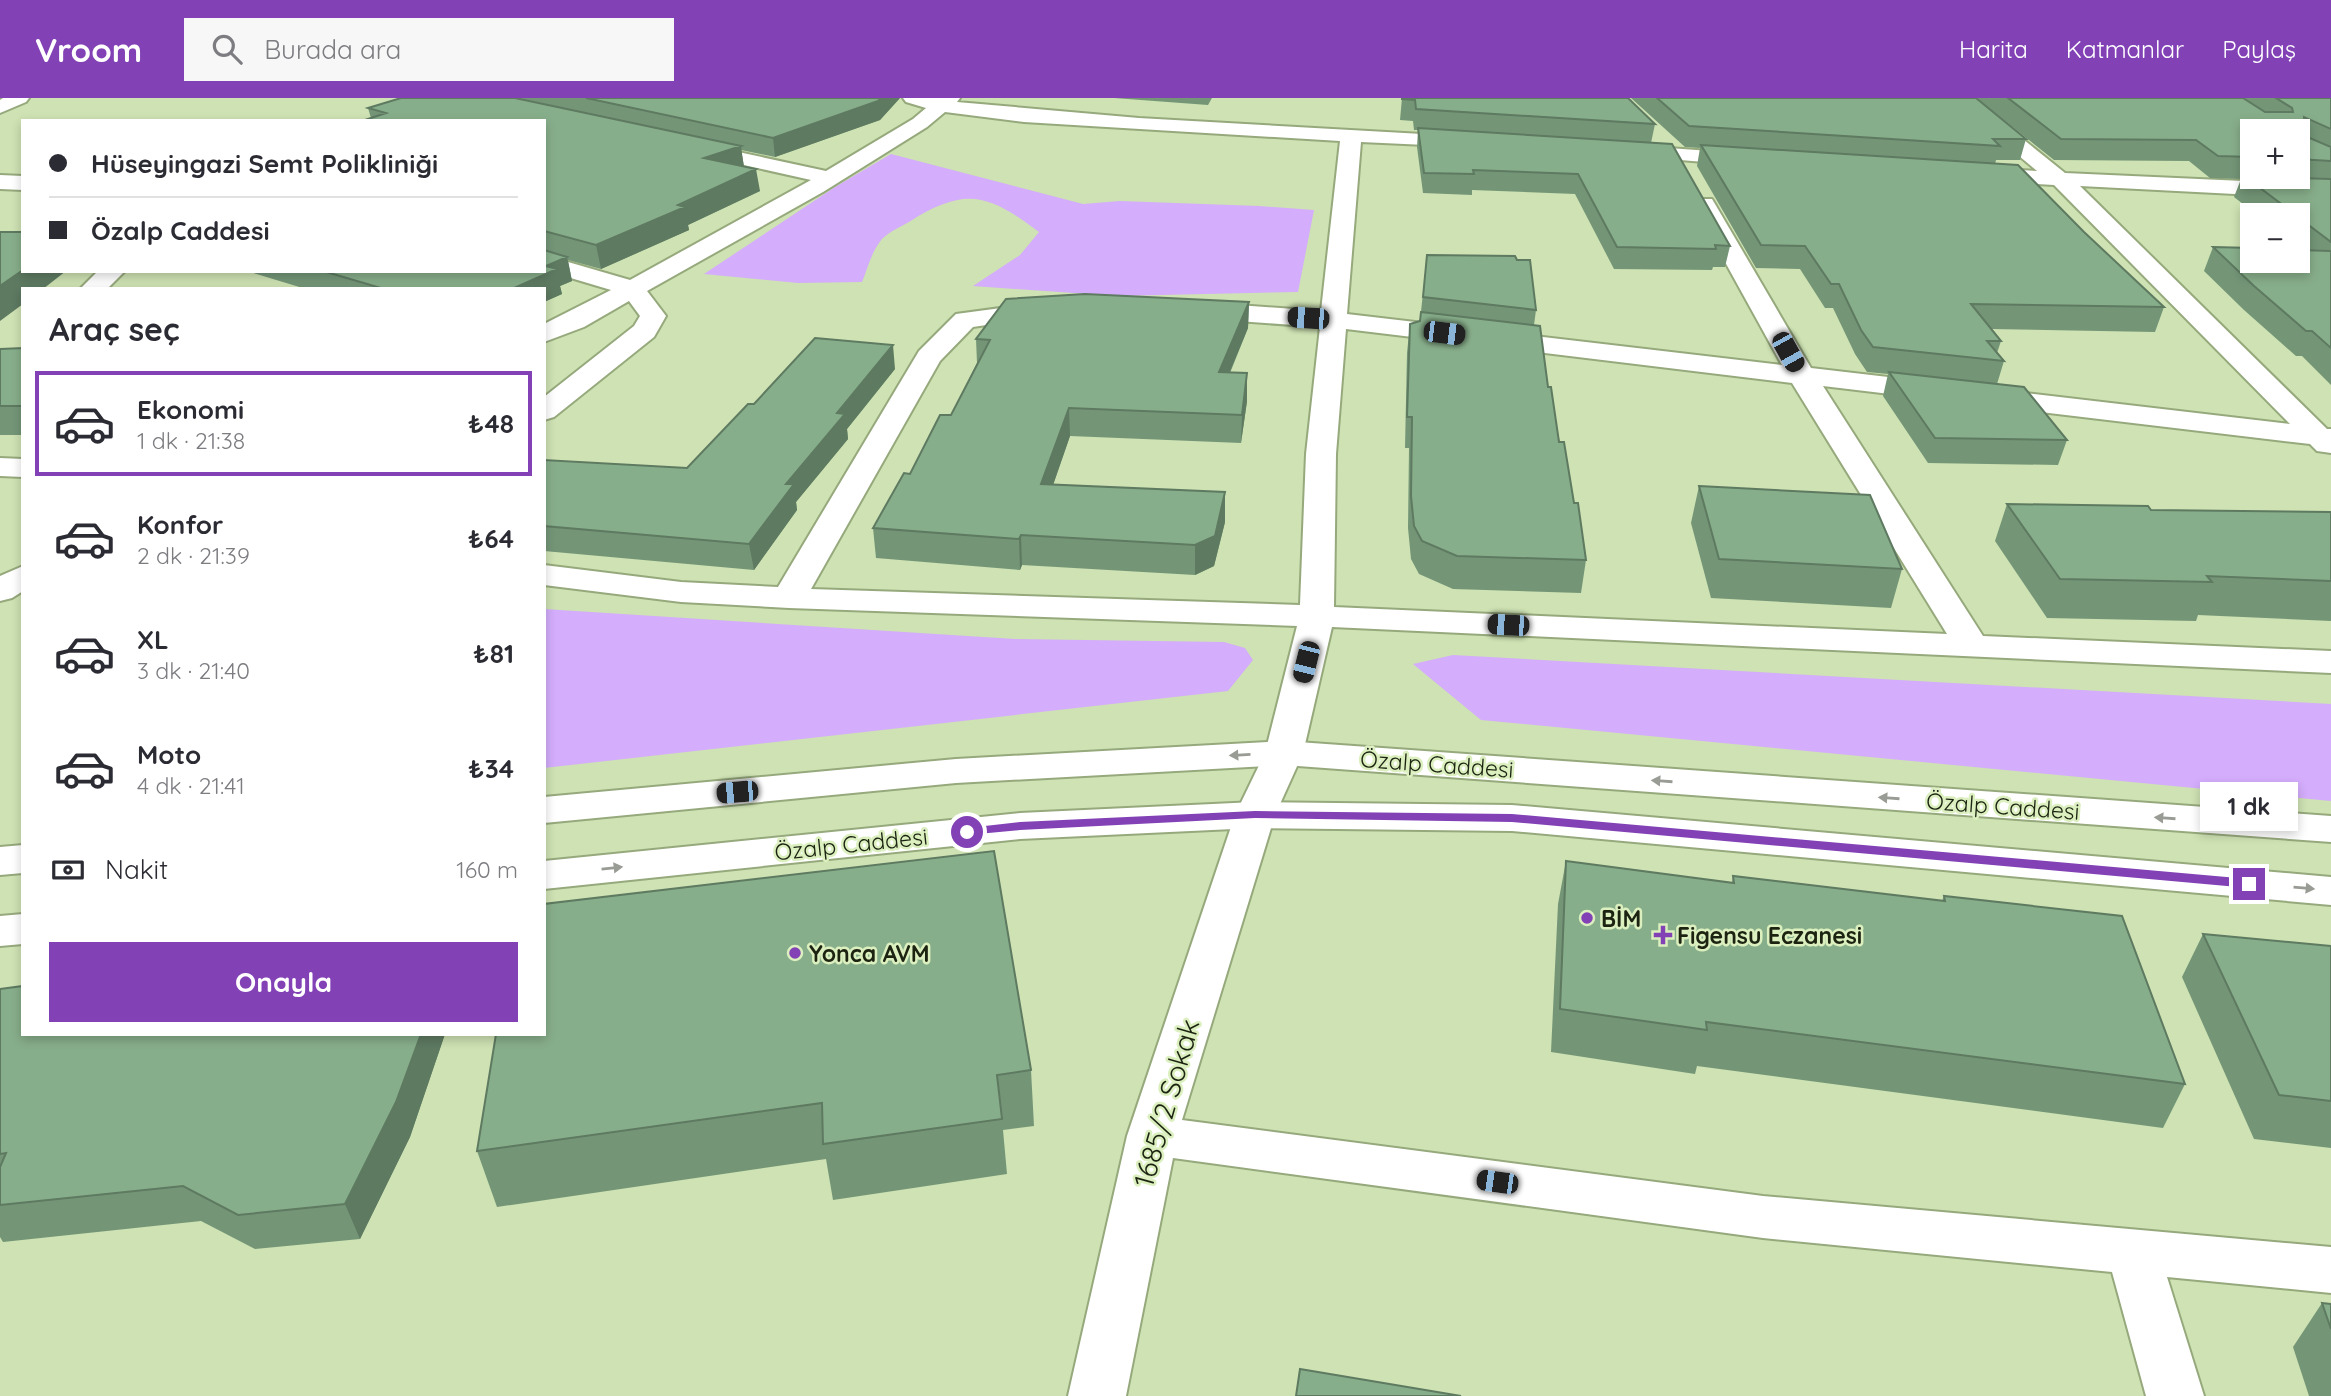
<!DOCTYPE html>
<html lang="tr">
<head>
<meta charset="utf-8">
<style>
	body { margin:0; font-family:Quicksand,sans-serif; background:#f7f7f7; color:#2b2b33; height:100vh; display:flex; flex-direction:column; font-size:26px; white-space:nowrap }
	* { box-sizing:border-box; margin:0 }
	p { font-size:23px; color:#7c7c81 }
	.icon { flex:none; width:38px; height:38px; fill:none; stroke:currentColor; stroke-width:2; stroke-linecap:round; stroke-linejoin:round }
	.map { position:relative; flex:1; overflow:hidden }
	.drawer { position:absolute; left:21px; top:189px; width:525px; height:749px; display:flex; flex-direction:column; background:#fff; border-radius:0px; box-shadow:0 4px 10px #0003 }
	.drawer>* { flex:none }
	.banner { position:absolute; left:21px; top:21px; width:525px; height:154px; border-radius:0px; box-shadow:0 4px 10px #0003; display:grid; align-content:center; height:154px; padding:0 28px; background:#fff }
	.buttons { position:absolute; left:2240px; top:21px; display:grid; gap:14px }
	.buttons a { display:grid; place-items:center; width:70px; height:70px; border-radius:0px; background:#fff; box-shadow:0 4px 10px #0003; font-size:35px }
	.end { position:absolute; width:32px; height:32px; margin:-16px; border:9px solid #8242b6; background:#fff; box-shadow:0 0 0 4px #fff }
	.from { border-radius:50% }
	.bubble { position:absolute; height:49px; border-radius:0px; background:#fff; box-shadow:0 4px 10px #0003; font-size:23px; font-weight:800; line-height:49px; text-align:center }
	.car { position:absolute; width:21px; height:42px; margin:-21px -10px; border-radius:9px; box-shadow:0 0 5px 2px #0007; background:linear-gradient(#222 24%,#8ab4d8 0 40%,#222 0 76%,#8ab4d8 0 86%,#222 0) }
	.banner b { display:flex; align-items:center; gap:24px; height:66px; font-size:26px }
	.banner b+b { border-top:2px solid #e1e1e2 }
	.banner i { width:18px; height:18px; background:#2b2b33 }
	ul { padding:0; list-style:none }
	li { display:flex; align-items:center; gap:21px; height:105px; margin:0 14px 10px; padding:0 14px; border:4px solid transparent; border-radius:0px }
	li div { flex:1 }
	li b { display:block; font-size:26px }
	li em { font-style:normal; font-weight:800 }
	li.on { border-color:#8242b6 }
	li>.icon { width:63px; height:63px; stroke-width:1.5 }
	h2 { padding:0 28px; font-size:32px; line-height:84px }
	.pay { display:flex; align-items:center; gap:18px; height:77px; padding:0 28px; font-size:26px }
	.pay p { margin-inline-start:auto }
	.button { display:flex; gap:14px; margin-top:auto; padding:14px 28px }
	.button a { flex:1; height:80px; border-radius:0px; background:#8242b6; color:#fff; font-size:28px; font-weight:800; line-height:80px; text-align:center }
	header { display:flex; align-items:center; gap:42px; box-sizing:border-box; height:98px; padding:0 35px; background:#8242b6; color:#fff }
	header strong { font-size:33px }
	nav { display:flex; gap:38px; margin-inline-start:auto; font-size:24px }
	.search { width:490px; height:63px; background:#f7f7f7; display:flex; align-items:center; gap:18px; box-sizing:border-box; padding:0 24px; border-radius:0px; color:#7c7c81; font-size:26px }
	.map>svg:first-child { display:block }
	.green { fill:#d4adfc }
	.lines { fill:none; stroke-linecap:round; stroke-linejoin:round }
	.minor-casing { stroke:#96a97c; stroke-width:4 }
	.secondary-casing { stroke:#96a97c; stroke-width:4 }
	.minor { fill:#fff; fill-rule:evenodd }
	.secondary { fill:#fff; fill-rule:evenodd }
	.wall { fill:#749677; fill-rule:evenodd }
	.shaded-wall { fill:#5e7a61 }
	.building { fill:#87ae8a; stroke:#5e7a61; stroke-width:2 }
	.oneway { fill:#999c94 }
	.route { fill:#8242b6 }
	.poi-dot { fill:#8242b6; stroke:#dbefbf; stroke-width:2.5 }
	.labels { text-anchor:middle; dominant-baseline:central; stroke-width:5; stroke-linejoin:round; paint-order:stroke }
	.street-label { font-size:23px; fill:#1c2311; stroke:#dbefbf }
	.poi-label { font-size:23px; font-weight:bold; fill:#1c2311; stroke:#dbefbf; text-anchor:start }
	.near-street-label { font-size:28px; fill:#1c2311; stroke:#dbefbf }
</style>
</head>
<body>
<header>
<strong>Vroom</strong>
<div class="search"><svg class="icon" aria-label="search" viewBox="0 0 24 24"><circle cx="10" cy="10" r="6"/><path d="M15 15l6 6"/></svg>Burada ara</div>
<nav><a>Harita</a><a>Katmanlar</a><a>Paylaş</a></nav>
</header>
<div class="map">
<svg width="2331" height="1298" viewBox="0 0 2331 1298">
	<rect width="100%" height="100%" fill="#cee2b3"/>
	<path class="green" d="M891,56l192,50 37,-3 139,5 55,4 -16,82 -181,4 -144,-10 47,-31 19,-23c-51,-38 -73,-46 -130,-10 -9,5 -25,12 -30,21 -8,11 -12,27 -17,39l-64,1 -94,-9 131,-87z
		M544,511l471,30 209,3 21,6 8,12 -25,31 -684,77z
		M1453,557l878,49v97l-850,-81 -68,-56z"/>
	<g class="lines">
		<defs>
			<path id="minor" d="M3,0h26l-3,4 -26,11v-13z
				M903,0h57l-3,4 182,16 337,19 3,4 -3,4 -7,2 -108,-5 -14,172 435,51 -89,-161 3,-5h16l3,5 96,164 479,56 -236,-239 -82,-5 -3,-5 3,-5 8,-2 57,3 -87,-73h22l93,75 266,12v14l-251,-13 247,243h4v24l-14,-2 -7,-7 -487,-58 160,250 348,15v22l-999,-46 -29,126 -28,62 -93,305 581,76 568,51v46l-164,-16 37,119h-58l-34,-124 -349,-34 -590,-80 -47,238h-58l59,-260 108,-321 30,-62 32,-127 -508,-18 -108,-6 -137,-17v-20l137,17 97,5 141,-236 37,-37 89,-12 9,3 4,5 -4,5 -81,12 -33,34 -129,228 489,16 6,-151 14,-127 -124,-9 -9,-3 -4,-5 4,-5 9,-3 125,9 19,-170 -316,-19 -79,-10 -18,15 -104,65 -176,99 19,25 -12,21 -100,80 -10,3v-23l90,-71 6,-10 -11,-15 -45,26 -40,15v-18l67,-34 -67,-20v-15l86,25 181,-100 -126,-28 -3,-4 3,-4 7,-2 134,29 87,-52 13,-11 -20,-6zM1346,231l446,54 155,251 -613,-27 2,-153z
				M1627,47l125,9 8,1 3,5 -3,5 -8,1 -132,-11 -4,-4 4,-4z
				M0,77l23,1v14l-23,-1z
				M98,173h27l-18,18h-27z
				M0,360l23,1v18l-23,-1z
				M23,468v25l-11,7 -12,3v-25z"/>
			<path id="secondary" d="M1284,643l1047,75v26l-1047,-77 -328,18 -412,40v-26l412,-38z
				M1255,704l257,3 819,72v28l-819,-74 -257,-3 -235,11 -476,50v-28l476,-48z
				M23,747v28l-23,2v-28z
				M23,816v30l-23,2v-30z"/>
		</defs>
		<use href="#minor" class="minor-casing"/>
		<use href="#secondary" class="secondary-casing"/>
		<use href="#minor" class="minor"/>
		<use href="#secondary" class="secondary"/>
	</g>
	<path class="wall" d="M401,0h499l-20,22 -105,37 -34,-7 3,16 16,25 -72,34 1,5 -88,39 -33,-9 4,21 -12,5 2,8 -18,8v-13h-238l-59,-18h297v-150l-173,-3 -3,-10z
		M1114,0h98l-4,7z
		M1402,0l253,26 -4,19 79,103 -5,21h-12l-1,3 -98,-1 -39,-75 -103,-4v5l-49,-2 -6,-46 1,-17h-4l-1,-9 -13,-1z
		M1631,0h345l50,41 -6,21h-24l-1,4 89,68 80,75 -9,25 -164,-3 10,12 -4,12 7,8 -7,23 70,56 -9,25 -130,-2 -45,-67 5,-22 -21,-2 -12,-18 -22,-46h-8l-25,-39 -44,-1 -59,-102 3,-18 -15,-1z
		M1976,0h355v287l-29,-29h-6l-52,-46 -40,-39 9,-24 88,3 -3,-3v-32h-41l-23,-18 7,-18 -31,-1 -21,-17 -135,-1zM2252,33h46v46h-46z
		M1427,157l109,55 -2,15 52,235 -5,33 -128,-4 -34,-15 -8,-15 -3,-31 1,-80h-4l2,-95 3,-29 10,-3z
		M1249,204l-1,26 -18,45h17v28l-6,42 -171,-7 -17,49 172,37 -11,44 -19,9 -173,-10 -2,5 -144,-12 -3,-30 78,-113 26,-52 -1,-24z
		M23,250v87h-23v-86z
		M895,271l-48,60 1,10 -52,63 1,8 -43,60 -210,-19v-91l143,8 67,-64z
		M1699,388l203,83 -11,39 -180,-10 -20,-75z
		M2007,406l144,6 180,2v109l-133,-6 -2,6 -149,-3 -52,-77z
		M1566,763l166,22 1,-7 209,25 2,-5 241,188 -22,44 -466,-62 -2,8 -144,-22 7,-148z
		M2203,836l128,12v202l-77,-9 -72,-162z
		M0,891l23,45h422l-35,103 -50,102 -105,10 -54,-28 -198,21 -3,-5z
		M1031,972l3,56 -31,4 4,44 -174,26 -7,-41 -329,48 -20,-56z
		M2322,1205l9,1v92h-22l-16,-49z"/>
	<path class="shaded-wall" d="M881,0h19l-20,22 -105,37 -2,-19z
		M741,48l3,22 -40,-10z
		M756,71l4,22 -72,34 1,5 -88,39 -5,-24z
		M567,159l5,24 -12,5 2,8 -18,8v-13h-32l34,-23z
		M23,172v1h43l-23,18h-20v15l-23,17v-35z
		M1249,204l-1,26 -30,72 1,-28z
		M893,247l2,24 -48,60 1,10 -52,63 1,8 -43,60 -5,-26 37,-60 51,-71z
		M1247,275v28l-6,42 1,-28z
		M1069,310l1,28 -27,78 -2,-30z
		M1225,394v30l-11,44 -19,9v-30z
		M1021,437l1,30 -2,5 -1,-31z
		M421,936h24l-35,103 -50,102 -15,-35z"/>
	<path class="building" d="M401,0h114l226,48 -37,12 52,11 -78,36 7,2 -89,38 -52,-14v-110h-182l24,-8 -18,-5z
		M586,0h295l-3,3 -105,37z
		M1402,0h226l27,26 -239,-15 -1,-9 -13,-1z
		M1657,0h319l50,41h-33l7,7 -311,-20z
		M2008,0h235l22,14h28l-1,-4 -16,-10h55v31l-27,-12 1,19 26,11v14l-33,-2v-28h-46v26l-34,-1 -22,-16 -135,-1z
		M1418,30l254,16 58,102 -15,-1 1,4 -99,-2 -39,-73 -105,-4 1,4 -50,-1z
		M1701,47l317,20 66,67 80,75 -193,-3 30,37h-14l17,20 -131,-14 -12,-17 -22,-46h-8l-26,-38 -44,-1z
		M2243,77h9v2l79,2v63l-33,-25v-2h-2z
		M0,134h23v38l-23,16z
		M2213,149l39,1v13h46v-11l33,1v97l-19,-17h-6l-52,-45z
		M544,152l23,7 -21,9 11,3 -45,20h-128l-61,-18h221z
		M1427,157l88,1 2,4h13l6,50 -113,-13z
		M1085,196l164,8 -30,70 28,1 -5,42 -173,-7 -28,76 184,8 -10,44 -20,9 -174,-10 -2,4 -146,-11 31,-55 6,1 30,-59h11l39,-75 -14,-1 30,-40z
		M1421,214l119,14 8,61h3l8,55h5l10,61h4l8,57 -129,-4 -35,-15 -8,-15 -3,-30 1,-79h-5l3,-93 10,-3z
		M815,240l78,7 -56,68 8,1 -59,70h8l-45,60 -205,-18v-66l143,8 61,-64h6z
		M23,250v58h-23v-57z
		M1889,274l135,15 43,53 -132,-2z
		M1699,388l171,9 32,74 -183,-10z
		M2007,406l141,2 3,4 180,2v69l-124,-5 5,6 -152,-3z
		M994,753l37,219 -34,5 5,44 -179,25 -1,-41 -345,48 19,-117h48v-130z
		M1566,763l168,22 -1,-7 212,25 -1,-5 178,20 63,168 -479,-62 1,8 -147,-21z
		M2203,836l128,12v155l-52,-6z
		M23,888v48h398l-25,68 -51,102 -107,11 -55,-29 -183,19v-38l6,-14 -6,1v-165z
		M2322,1205l9,1v25z
		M1300,1271l161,27h-165z"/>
	<defs><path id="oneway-solid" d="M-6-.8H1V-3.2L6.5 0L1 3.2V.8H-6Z" transform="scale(1.75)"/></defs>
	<g class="oneway">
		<use href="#oneway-solid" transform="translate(1240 657) rotate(177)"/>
		<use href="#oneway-solid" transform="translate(1662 683) rotate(-176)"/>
		<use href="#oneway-solid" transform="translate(1889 700) rotate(-176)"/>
		<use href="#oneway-solid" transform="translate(2165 720) rotate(-176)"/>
		<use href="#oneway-solid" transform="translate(612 770) rotate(-6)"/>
		<use href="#oneway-solid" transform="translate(2304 790) rotate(5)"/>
	</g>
	<path class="route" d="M1255,713l257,3 737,65 6,5 -6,4 -737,-66 -257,-4 -235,12 -53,5 -6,-3 6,-4 53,-6z"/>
	<g class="poi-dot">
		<circle cx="1587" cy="820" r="7"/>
		<path d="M1659.5 826.5h7v7h7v7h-7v7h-7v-7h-7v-7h7z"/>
		<circle cx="795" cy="855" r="7"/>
	</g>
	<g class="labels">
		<g class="street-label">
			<text transform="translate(1437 666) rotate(4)">Özalp Caddesi</text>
			<text transform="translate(2003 708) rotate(4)">Özalp Caddesi</text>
			<text transform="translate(851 746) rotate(-6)">Özalp Caddesi</text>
		</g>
		<g class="poi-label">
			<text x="1601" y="820">BİM</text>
			<text x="1677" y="837">Figensu Eczanesi</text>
			<text x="809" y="855">Yonca AVM</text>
		</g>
		<g class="near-street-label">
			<text transform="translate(1166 1005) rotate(-74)">1685/2 Sokak</text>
		</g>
	</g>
</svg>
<div class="buttons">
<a>+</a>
<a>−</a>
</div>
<i class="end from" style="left:967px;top:734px"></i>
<i class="end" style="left:2249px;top:786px"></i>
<div class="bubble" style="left:2200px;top:684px;width:98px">1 dk</div>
<i class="car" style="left:1308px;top:220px;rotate:274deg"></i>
<i class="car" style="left:1444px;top:235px;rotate:97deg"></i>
<i class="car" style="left:1788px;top:254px;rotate:151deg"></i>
<i class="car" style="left:1508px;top:527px;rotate:273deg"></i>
<i class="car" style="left:1306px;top:564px;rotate:194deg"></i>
<i class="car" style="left:737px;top:694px;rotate:265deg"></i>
<i class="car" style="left:1497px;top:1084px;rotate:278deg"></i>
<div class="banner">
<b><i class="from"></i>Hüseyingazi Semt Polikliniği</b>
<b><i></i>Özalp Caddesi</b>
</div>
<section class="drawer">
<h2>Araç seç</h2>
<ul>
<li class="on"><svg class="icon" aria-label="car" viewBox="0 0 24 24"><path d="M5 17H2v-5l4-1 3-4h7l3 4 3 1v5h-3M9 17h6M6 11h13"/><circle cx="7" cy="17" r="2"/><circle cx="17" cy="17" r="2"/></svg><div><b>Ekonomi</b><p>1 dk · 21:38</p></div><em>₺48</em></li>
<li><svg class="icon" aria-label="car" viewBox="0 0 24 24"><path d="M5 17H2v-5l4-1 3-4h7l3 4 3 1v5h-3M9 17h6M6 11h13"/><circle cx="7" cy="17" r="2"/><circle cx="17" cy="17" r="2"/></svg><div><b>Konfor</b><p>2 dk · 21:39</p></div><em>₺64</em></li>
<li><svg class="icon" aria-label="car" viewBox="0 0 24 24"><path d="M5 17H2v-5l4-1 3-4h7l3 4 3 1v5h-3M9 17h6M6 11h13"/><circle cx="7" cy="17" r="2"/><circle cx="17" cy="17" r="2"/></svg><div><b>XL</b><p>3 dk · 21:40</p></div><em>₺81</em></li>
<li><svg class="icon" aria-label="car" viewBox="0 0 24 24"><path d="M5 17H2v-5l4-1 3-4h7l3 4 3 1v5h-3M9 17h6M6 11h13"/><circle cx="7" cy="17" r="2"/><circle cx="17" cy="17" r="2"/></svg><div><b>Moto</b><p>4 dk · 21:41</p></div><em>₺34</em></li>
</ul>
<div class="pay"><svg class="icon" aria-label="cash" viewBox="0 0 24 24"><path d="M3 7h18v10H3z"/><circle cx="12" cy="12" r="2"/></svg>Nakit<p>160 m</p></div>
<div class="button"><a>Onayla</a></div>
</section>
</div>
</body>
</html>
